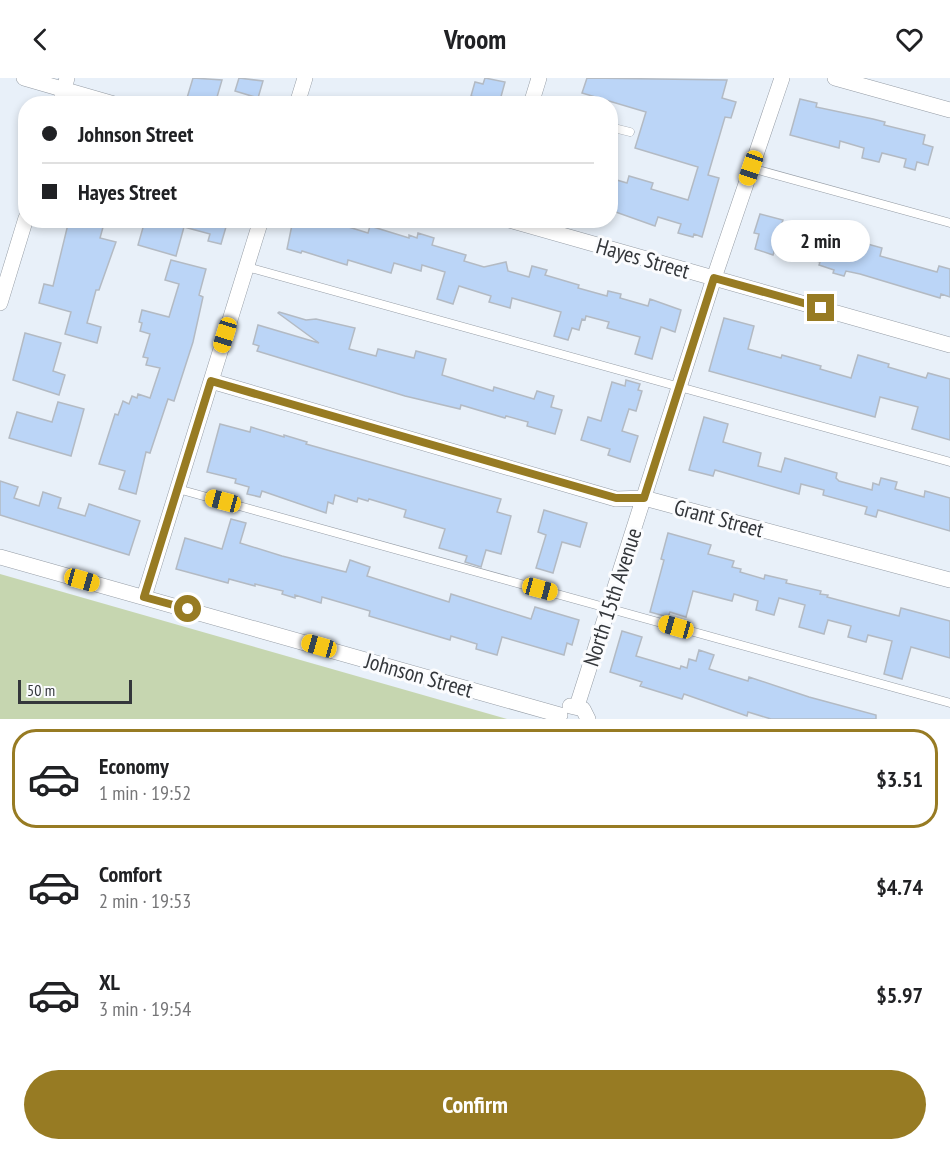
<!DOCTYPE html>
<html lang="en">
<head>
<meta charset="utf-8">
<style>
	body { margin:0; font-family:"PT Sans Narrow",sans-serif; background:#f2f2f2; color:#202124; height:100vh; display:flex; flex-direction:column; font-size:22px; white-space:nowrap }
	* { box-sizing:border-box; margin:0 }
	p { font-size:20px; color:#757577 }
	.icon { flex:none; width:33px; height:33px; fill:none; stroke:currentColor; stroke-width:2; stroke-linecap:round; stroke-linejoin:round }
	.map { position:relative; height:641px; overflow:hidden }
	.side { display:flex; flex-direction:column; background:#fff; flex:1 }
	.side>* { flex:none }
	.banner { position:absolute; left:18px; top:18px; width:600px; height:132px; border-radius:24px; box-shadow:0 3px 9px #0003; display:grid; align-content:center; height:132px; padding:0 24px; background:#fff }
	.scale { position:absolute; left:18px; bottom:15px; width:114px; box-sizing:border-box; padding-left:6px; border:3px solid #34373b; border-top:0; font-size:16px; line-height:21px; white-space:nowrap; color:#34373b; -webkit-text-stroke:4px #fbfcfe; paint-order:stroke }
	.end { position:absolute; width:27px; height:27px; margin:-14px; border:8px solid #977b23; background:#fff; box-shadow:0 0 0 3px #fff }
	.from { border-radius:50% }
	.bubble { position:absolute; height:42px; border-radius:21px; background:#fff; box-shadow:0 3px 9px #0003; font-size:20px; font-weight:800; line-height:42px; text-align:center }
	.car { position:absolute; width:18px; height:36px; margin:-18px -9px; border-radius:8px; box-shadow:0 0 4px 2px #0007; background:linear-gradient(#f5c518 24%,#345 0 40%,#f5c518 0 76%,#345 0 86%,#f5c518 0) }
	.banner b { display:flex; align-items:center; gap:21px; height:57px; font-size:22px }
	.banner b+b { border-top:2px solid #e0e0e0 }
	.banner i { width:15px; height:15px; background:#202124 }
	ul { padding:10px 0 0; list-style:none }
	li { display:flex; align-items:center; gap:18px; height:99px; margin:0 12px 9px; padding:0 12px; border:3px solid transparent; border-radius:24px }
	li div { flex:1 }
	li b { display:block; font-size:22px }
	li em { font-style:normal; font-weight:800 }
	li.active { border-color:#977b23 }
	li>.icon { width:54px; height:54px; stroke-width:1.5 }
	.cta { display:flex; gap:12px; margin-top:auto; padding:12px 24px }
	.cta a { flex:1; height:69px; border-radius:36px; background:#977b23; color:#fff; font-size:24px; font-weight:800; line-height:69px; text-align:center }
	header { display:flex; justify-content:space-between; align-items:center; height:78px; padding:0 24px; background:#fff; font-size:27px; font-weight:800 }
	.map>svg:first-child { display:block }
	.green { fill:#c6d6b0 }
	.building { fill:#bbd5f7; stroke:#b3bac3; stroke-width:1.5 }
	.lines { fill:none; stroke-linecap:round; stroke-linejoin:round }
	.service-casing { stroke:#959ca5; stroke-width:9 }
	.minor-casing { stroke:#959ca5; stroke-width:16 }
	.service { stroke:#fff; stroke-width:8 }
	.minor { stroke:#fff; stroke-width:15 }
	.route { stroke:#977b23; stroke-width:8 }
	.labels { text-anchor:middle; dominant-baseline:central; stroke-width:6; stroke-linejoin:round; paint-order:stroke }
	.street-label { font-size:22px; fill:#34373b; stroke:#fbfcfe }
</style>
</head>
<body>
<header><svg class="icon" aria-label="back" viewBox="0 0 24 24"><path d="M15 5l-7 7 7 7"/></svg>Vroom<svg class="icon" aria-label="heart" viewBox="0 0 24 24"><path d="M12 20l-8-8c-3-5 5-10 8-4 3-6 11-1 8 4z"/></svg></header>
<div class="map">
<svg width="950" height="641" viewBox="0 0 950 641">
	<rect width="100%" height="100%" fill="#e8f0f9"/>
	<path class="green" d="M0,496l507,145h-507z"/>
	<path class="building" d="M193,0l29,2 -7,24h-10l-18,-6z
		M239,0l24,3 -5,17 -23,-7z
		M485,0l20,4 -6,22h-21l1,-6 -8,-2 4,-14 8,2z
		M587,0l140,2 -5,18 14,4 -5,16 -6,-1 -17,58 11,3 -17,59 -8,-3 -1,3 -15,-4 3,-9 -23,-7 -3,9 -45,-16v-32l17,5 2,-7 24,7 -2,6 37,11 10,-33 -63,-19 11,-36 -64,-19z
		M800,21l17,4 -1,4 57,12 12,3 -1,3 41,10 -2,9 10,3 -5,18 -11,-3 -2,8 -11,-3 2,-8 -24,-6 -3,9 -17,-4 2,-10 -24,-7 -1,7 -49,-13z
		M760,136l23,6 -2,6 45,13 2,-6 54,15 -2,8 57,16 2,-6 11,3v28l-9,-3 -1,4 -80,-24 -14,-3 -2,5 -11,-3 1,-3 -15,-5 1,-3 -45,-13 -2,6 -18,-6 4,-15 -5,-1z
		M69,142h36l-5,18 16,4 -17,48h-3l-9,33 14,4 -4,16 -32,-9 6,-22 -32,-9 5,-19 9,2z
		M147,142h81l-7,24 -13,-3 2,-7 -26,-7 -8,29 -38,-11 6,-21 2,1z
		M293,142h33l42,13 2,-7 39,12v-3l8,3 1,-5 16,5 -2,7 34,10 -2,6 20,6 22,-5 2,9 21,6 3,-11 15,4 -2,5 34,10 -1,3 29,8 1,-5 13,3 -1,4 28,8 2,-7 31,11 -6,22 -14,-5 -9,32 -17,-5 5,-17 -33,-9 2,-6 -23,-6 -1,4 -3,-1 -3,11 -7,-2 -4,12 -14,-4 7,-24 -49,-14 -2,10 -21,-6 2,-6 -32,-10 -6,18 -16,-5 8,-27 -23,-7 -1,6 -27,-8 -3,10 -43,-13 -1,5 -45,-14 -1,2 -14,-4z
		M171,182l35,9 -7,26 4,2 -10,45 -19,59 -6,-2 -18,54 -4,-1 -10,42 -17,-5 6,-18 -26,-7 16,-50 3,1 5,-14 6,3 3,-8 5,2 1,-4 12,4 10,-30 -14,-3 2,-7 -5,-1 7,-23 -10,-3 2,-8 -3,-1 3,-12 27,7 10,-33 -14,-4z
		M279,234l27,8 10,-1 39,9 -6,21 27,7 2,-7 36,9 2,-7 30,8 -4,16 51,16 1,-4 40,12 3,-8 17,5 -3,11 11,3 -7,24 -28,-8 1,-4 -22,-6 -1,2 -44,-13 -1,4 -55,-13 -148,-45 2,-5 -6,-2 5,-19 61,18 -41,-30z
		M724,240l30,8 -6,23 33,9 1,-3 39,11 -1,3 31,9 7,-23 31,9 -1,3 38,11 2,-5 22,6v61l-38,-11 6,-22 -38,-10 -5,20 -166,-46z
		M25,255l36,10 -8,28 12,4 -6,20 -46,-15z
		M626,302l14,4 -2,6 4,1 -6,20 -7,-2 -7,22 16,5 -8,26 -22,-7 2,-6 -29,-9 7,-23 13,4 11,-39 13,4z
		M58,324l26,7 -13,47 -62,-18 8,-26 35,10z
		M704,339l24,7 -5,18 38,11 -3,13 23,6 4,-14 52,15 -1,5 3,3 33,9 1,-7 6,2 2,-7 16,4 -2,7 29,8 1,-6 25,7v33l-72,-21 -2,7 -11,-3 2,-7 -44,-12 1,-5 -23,-6 -2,10 -84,-24 -2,6 -24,-6z
		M220,346l30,8 1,-5 33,10v-2l23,7 -1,2 195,55 -4,13 14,4 -10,38 -15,-4 -5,17 -16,-5 2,-6 -28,-8 6,-19 -41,-12 2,-7 -37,-11 -1,2 -10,-3 -1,4 -22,-7 -2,9 -5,-2 -2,11 -64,-22 -2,6 -13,-3 2,-7 -14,-4 1,-4 -29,-7z
		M0,403l18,6 -4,11 25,8 4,-14 18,6 -3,10 27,8 4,-12 51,17 -11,34 -129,-40z
		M544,432l43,13 -7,24 -18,-5 -9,31 -17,-5 10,-33 -8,-3z
		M231,441l15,4 -6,20 42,13 64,16 4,-12 20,7 -3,9 82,26 2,-8 80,25 4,-12 44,13 -7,25 -5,-2 -3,12 -62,-18 -5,18 -21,-6 1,-5 -26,-8 -1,4 -81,-24 1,-5 -48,-14 -1,6 -26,-8v3l-13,-4 1,-3 -28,-7v2l-26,-7 -1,4 -52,-14 9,-31 37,11z
		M668,455l43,12 -3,9 26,7 -2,6 9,2 -1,3 24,7 1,-4 22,5 -1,3 35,8 -1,3 8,1 -1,2 72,19 2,-8 49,13v37l-39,-11 -9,32 -18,-5 8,-33 -24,-6 -2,7 -18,-5 3,-11 -23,-6 -4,14 -25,-7 6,-22 -26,-7 -5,17 -18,-5 2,-9 -24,-7 -2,7 -39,-10 -7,26 -16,-5 -2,5 -18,-5 14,-52 -3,-1z
		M622,553l20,6 -6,19 44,13 1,-3 6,2 2,-9 7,2 3,-11 15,5 -5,14 39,12 1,-4 60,20 67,18v4h-105l-23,-7 -1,4 -63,-22 -2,5 -42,-13 2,-4 -32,-10z"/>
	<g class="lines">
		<defs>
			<path id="service" d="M610,49l20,5
				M751,90l199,55
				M247,189l703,195
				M178,411l772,214"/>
			<path id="minor" d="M24,0l90,26
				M835,0l115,32
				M60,26l7,-26
				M297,26l8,-26
				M531,26l8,-26
				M509,142l441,125
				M0,225l26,-85
				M211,303l405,118 28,-1 306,82
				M0,479l560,158
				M144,519l117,-377
				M570,628l13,3 5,10
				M577,628l137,-428 68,-200"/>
		</defs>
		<use href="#service" class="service-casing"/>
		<use href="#minor" class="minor-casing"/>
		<use href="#service" class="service"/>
		<use href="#minor" class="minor"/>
	</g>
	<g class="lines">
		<path class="route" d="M188,531l-44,-12 67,-216 405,117h28l70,-220 107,30"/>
	</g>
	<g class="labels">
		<g class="street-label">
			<text transform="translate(643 180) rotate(16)">Hayes Street</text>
			<text transform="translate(719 440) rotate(15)">Grant Street</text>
			<text transform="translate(612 519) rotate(-72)">North 15th Avenue</text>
			<text transform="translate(419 597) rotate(16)">Johnson Street</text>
		</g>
	</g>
</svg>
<div class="scale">50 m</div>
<i class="end from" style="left:188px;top:531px"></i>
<i class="end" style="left:821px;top:230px"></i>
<div class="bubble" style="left:771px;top:142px;width:99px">2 min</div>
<i class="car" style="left:751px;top:90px;rotate:199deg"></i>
<i class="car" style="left:225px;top:257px;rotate:197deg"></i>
<i class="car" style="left:223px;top:423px;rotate:285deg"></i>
<i class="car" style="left:82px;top:502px;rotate:106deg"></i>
<i class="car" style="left:540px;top:511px;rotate:105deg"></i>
<i class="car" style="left:676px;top:549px;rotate:286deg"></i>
<i class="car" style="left:319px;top:568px;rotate:286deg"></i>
<div class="banner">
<b><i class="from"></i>Johnson Street</b>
<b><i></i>Hayes Street</b>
</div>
</div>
<section class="side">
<ul>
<li class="active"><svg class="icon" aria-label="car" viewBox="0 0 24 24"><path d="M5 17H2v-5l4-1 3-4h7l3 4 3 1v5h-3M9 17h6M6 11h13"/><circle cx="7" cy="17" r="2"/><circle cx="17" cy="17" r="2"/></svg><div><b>Economy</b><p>1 min · 19:52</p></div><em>$3.51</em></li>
<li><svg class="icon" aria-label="car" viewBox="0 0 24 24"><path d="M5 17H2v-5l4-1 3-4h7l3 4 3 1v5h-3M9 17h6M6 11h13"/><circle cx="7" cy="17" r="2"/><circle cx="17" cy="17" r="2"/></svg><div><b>Comfort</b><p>2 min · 19:53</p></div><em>$4.74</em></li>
<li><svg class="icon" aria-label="car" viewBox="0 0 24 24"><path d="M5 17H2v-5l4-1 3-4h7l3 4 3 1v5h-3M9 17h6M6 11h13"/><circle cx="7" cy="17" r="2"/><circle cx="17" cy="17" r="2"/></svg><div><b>XL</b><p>3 min · 19:54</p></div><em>$5.97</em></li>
</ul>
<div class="cta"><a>Confirm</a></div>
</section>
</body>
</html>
